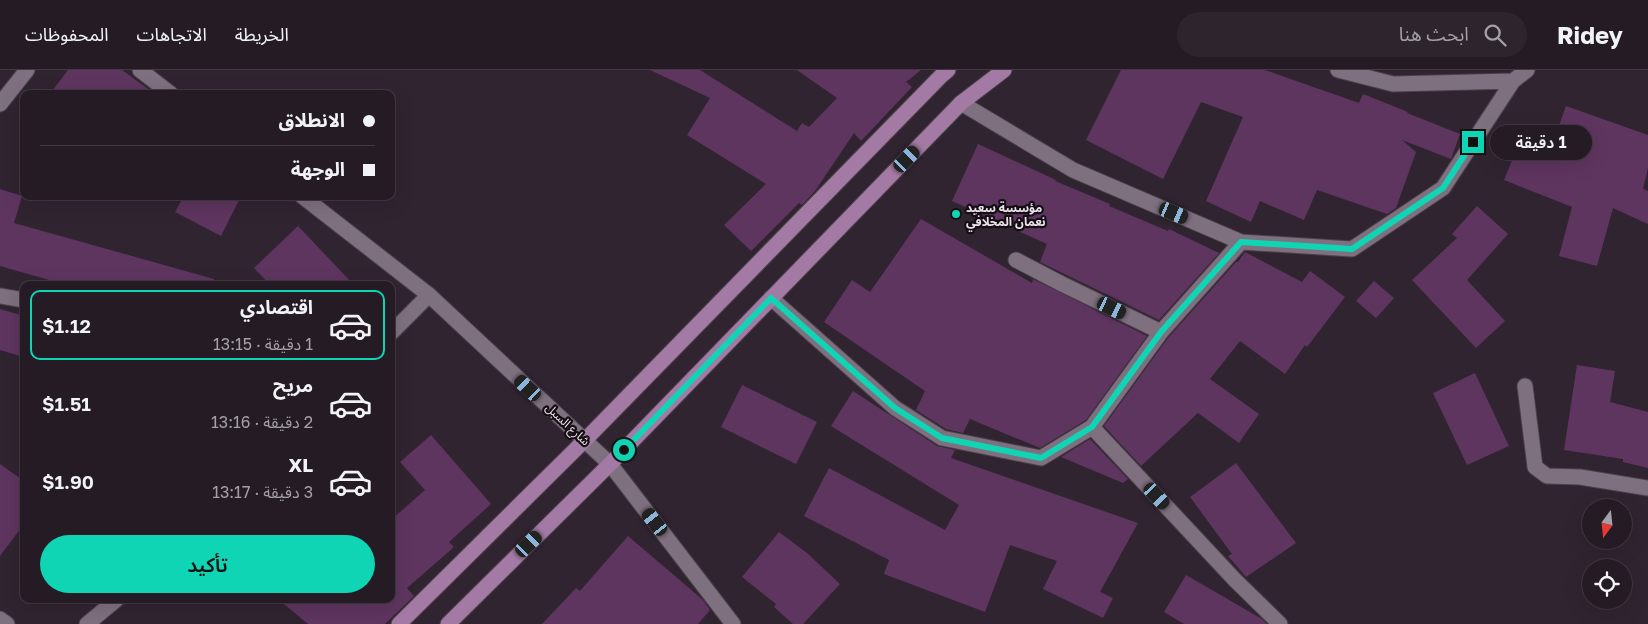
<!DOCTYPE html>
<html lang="ar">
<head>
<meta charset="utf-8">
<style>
	body { margin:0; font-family:"Golos Text","Noto Sans Arabic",sans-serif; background:#2d242d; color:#f1f3f6; direction:rtl; height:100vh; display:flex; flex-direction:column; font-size:19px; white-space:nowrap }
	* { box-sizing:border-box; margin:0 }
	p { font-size:16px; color:#a3a1a7 }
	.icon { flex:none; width:28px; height:28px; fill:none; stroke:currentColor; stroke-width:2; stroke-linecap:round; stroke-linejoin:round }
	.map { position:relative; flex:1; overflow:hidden; direction:ltr }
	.details { position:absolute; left:20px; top:211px; width:375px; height:322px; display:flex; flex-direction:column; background:#251b25; border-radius:10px; box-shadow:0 5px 20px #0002,0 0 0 1px #423942; direction:rtl }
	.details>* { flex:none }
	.hud { position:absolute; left:20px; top:20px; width:375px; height:110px; border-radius:10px; box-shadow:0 5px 20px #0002,0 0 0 1px #423942; direction:rtl; display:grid; align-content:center; height:110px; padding:0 20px; background:#251b25 }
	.needle { width:32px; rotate:195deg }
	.controls { position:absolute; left:1582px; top:429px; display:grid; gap:10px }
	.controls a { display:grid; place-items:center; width:50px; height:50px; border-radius:50%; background:#251b25; box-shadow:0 5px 20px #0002,0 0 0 1px #423942; font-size:25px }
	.end { position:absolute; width:22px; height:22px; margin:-11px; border:6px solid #10d5b4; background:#111; box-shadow:0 0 0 2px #111 }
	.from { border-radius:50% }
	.bubble { position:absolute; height:35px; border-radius:18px; background:#251b25; box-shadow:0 5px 20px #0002,0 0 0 1px #423942; font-size:16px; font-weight:600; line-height:35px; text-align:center; direction:rtl }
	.car { position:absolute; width:15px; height:30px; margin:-15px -8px; border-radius:6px; box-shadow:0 0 4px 1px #0007; background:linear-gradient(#222 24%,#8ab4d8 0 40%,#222 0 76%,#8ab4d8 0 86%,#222 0) }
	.hud b { display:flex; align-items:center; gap:18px; height:48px; font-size:19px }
	.hud b+b { border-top:1px solid #423942 }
	.hud i { width:12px; height:12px; background:#f1f3f6 }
	ul { padding:9px 0 0; list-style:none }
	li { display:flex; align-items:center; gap:15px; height:70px; margin:0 10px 8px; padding:0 10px; border:2px solid transparent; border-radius:10px }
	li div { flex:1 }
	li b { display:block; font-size:19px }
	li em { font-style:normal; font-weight:600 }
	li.selected { border-color:#10d5b4 }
	li>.icon { width:45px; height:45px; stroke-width:1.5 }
	.cta { display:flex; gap:10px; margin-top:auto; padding:10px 20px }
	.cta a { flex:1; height:58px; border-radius:30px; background:#10d5b4; color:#111; font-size:20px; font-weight:600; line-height:58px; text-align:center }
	header { display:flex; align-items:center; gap:30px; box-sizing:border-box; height:70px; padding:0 25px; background:#251b25; border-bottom:1px solid #423942 }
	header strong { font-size:24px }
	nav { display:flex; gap:28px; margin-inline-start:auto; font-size:18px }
	.search { width:350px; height:45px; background:#2d242d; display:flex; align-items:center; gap:12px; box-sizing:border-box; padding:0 18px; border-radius:28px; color:#a3a1a7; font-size:19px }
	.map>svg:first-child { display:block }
	.building { fill:#5e355f }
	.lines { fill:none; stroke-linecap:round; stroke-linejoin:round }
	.minor-casing { stroke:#4b404b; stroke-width:17 }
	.major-casing { stroke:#4b404b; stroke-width:17 }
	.minor { stroke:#7f707f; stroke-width:15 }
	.major { stroke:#a37aa4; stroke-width:15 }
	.route { stroke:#10d5b4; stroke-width:6 }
	.poi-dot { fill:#10d5b4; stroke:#150f15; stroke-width:2 }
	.labels { text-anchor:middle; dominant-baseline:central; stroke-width:4.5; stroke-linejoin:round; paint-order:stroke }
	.poi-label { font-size:12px; font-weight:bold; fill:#eae2ea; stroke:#150f15; text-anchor:start }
	.street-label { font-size:12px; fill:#eae2ea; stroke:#150f15 }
</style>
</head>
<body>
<header>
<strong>Ridey</strong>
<div class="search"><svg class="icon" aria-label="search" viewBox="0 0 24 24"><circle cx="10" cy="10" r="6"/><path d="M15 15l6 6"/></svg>ابحث هنا</div>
<nav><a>الخريطة</a><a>الاتجاهات</a><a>المحفوظات</a></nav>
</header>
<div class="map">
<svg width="1648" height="554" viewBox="0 0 1648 554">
	<rect width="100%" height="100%" fill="#312431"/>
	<path class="building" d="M68,0h54l33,24h-105z
		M650,0h50l97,61 5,-8 7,4 28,-29 -40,-28h124l-15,12 6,5 -51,54 -7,-8 -39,58 -13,14 -3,-2 -48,48 -27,-26 42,-41 -79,-49 23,-37z
		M1121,0h144l94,33 4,-9 45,18 -1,1 53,21 -9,25 -49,-19 14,12 -20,56 -9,6 -70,-24 -13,30 -44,-19 -9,21 -45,-21 37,-84 -42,-15 -38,77 -77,-39z
		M1566,36l82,29v33l-5,21 5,2v33l-35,-16 -16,58 -38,-10 13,-49 -68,-27 16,-39 29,12z
		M978,74l78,36 -1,1 55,23 -1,2 59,25 1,-2 50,24 -60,67 -119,-58 7,-18 -95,-43z
		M0,119l22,7 -8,27 200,56v6h-147l-67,-19z
		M184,126h57l-20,40 -46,-24z
		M1477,136l31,28 -41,46 38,41 -29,27 -64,-68 45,-42 -5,-4z
		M921,149l111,64 1,-4 114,57 -61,84 -46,28 -70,-29 -7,14 -17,-4 -30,-19 9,-19 -101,-69 28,-42 18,12z
		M298,156l56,59h-84l-16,-17z
		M1245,182l57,30 8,-11 35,26 -38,50 -2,-2 -20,29 -45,-33 -30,38 49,35 -20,29 -41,-30 -57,53 -37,-40 64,-88 68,-76h2z
		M1374,211l20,17 -18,20 -20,-17z
		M0,239l24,7v41l-24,-7z
		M1577,295l38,6 -5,31 38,10v56l-25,-6v-3l-59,-9z
		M1475,303l34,73 -42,19 -34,-72z
		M742,315l75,37 -21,42 -75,-37z
		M853,321l84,55 18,4 -4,8 187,65 -38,69 13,6 -10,20 -60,-29 14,-28 -47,-16 -25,67 -101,-38 5,-14 -85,-44 25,-48 116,62 14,-25 -128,-79z
		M431,365l60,69 -42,38 5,5 -47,41 7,8 -29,28h-77l-29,-24h112v-80l34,-30 -25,-28z
		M1090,369l38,40 -5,4 -62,-26z
		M1236,393l60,80 -50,34 -18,-21 4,-2 -42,-57z
		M0,394l24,17v43l-24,32z
		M779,462l28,21 33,31 -37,40h-10l-19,-17 2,-3 -34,-27z
		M628,466l75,64 7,10 -12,14h-156l34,-36 4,3z
		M1186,505l76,44 5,5h-83l-20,-12z"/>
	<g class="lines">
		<defs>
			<path id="minor" d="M140,0l31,24
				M1338,0l55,14 120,-3 14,-11
				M961,33l112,67 168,72 111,7 91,-61 70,-107
				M0,34l27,-34
				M302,126l127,99 181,169 123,160
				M1016,190l46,24 99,48
				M0,226l24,4
				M771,228l124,110 47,30 99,20 51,-31 69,-95 80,-90
				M391,263l38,-38
				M1525,316l10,81 12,9 33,1 68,11
				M1092,357l143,153 45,44
				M0,549l7,5
				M87,554l29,-24"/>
			<path id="major" d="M399,554l186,-184 356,-364 7,-6
				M448,554l162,-160 351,-361 43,-33"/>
		</defs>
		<use href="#minor" class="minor-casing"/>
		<use href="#major" class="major-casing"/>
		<use href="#minor" class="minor"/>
		<use href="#major" class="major"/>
	</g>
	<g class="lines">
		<path class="route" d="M624,380l147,-152 124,110 47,30 99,20 51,-31 69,-95 80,-90 111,7 91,-61 30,-46"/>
	</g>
	<circle class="poi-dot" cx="956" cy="144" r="5"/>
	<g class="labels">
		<g class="poi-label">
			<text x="966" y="137">مؤسسة سعيد<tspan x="966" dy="14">نعمان المخلافي</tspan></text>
		</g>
		<g class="street-label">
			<text transform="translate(568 354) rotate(43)">شارع السبل</text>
		</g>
	</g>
</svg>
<div class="controls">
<a><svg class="needle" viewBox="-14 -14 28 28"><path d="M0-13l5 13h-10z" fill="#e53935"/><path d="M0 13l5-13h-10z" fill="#a3a1a7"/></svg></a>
<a><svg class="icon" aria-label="locate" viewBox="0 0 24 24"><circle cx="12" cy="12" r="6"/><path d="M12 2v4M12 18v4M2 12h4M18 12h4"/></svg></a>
</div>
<i class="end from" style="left:624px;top:380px"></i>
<i class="end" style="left:1473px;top:72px"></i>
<div class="bubble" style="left:1490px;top:55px;width:102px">1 دقيقة</div>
<i class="car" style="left:907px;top:89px;rotate:44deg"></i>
<i class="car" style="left:1174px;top:143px;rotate:113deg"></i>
<i class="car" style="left:1112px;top:238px;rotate:116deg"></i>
<i class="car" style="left:528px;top:318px;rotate:313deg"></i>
<i class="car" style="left:1157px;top:426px;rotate:137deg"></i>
<i class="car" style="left:655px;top:452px;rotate:322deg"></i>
<i class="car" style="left:529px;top:474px;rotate:46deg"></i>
<div class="hud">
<b><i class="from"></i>الانطلاق</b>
<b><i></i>الوجهة</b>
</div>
<section class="details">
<ul>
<li class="selected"><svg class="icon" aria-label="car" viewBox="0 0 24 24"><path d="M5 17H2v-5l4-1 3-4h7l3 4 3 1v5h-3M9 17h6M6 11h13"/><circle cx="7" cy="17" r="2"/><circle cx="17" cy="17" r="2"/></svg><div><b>اقتصادي</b><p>1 دقيقة · 13:15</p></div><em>$1.12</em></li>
<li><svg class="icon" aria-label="car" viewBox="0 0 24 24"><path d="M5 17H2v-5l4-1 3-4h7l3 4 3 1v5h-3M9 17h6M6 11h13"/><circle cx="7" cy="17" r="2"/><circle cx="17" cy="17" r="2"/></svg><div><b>مريح</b><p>2 دقيقة · 13:16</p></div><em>$1.51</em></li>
<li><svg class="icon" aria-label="car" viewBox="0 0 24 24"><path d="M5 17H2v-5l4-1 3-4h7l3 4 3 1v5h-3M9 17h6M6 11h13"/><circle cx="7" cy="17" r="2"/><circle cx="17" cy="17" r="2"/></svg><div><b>XL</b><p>3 دقيقة · 13:17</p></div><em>$1.90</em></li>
</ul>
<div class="cta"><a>تأكيد</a></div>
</section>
</div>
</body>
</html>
